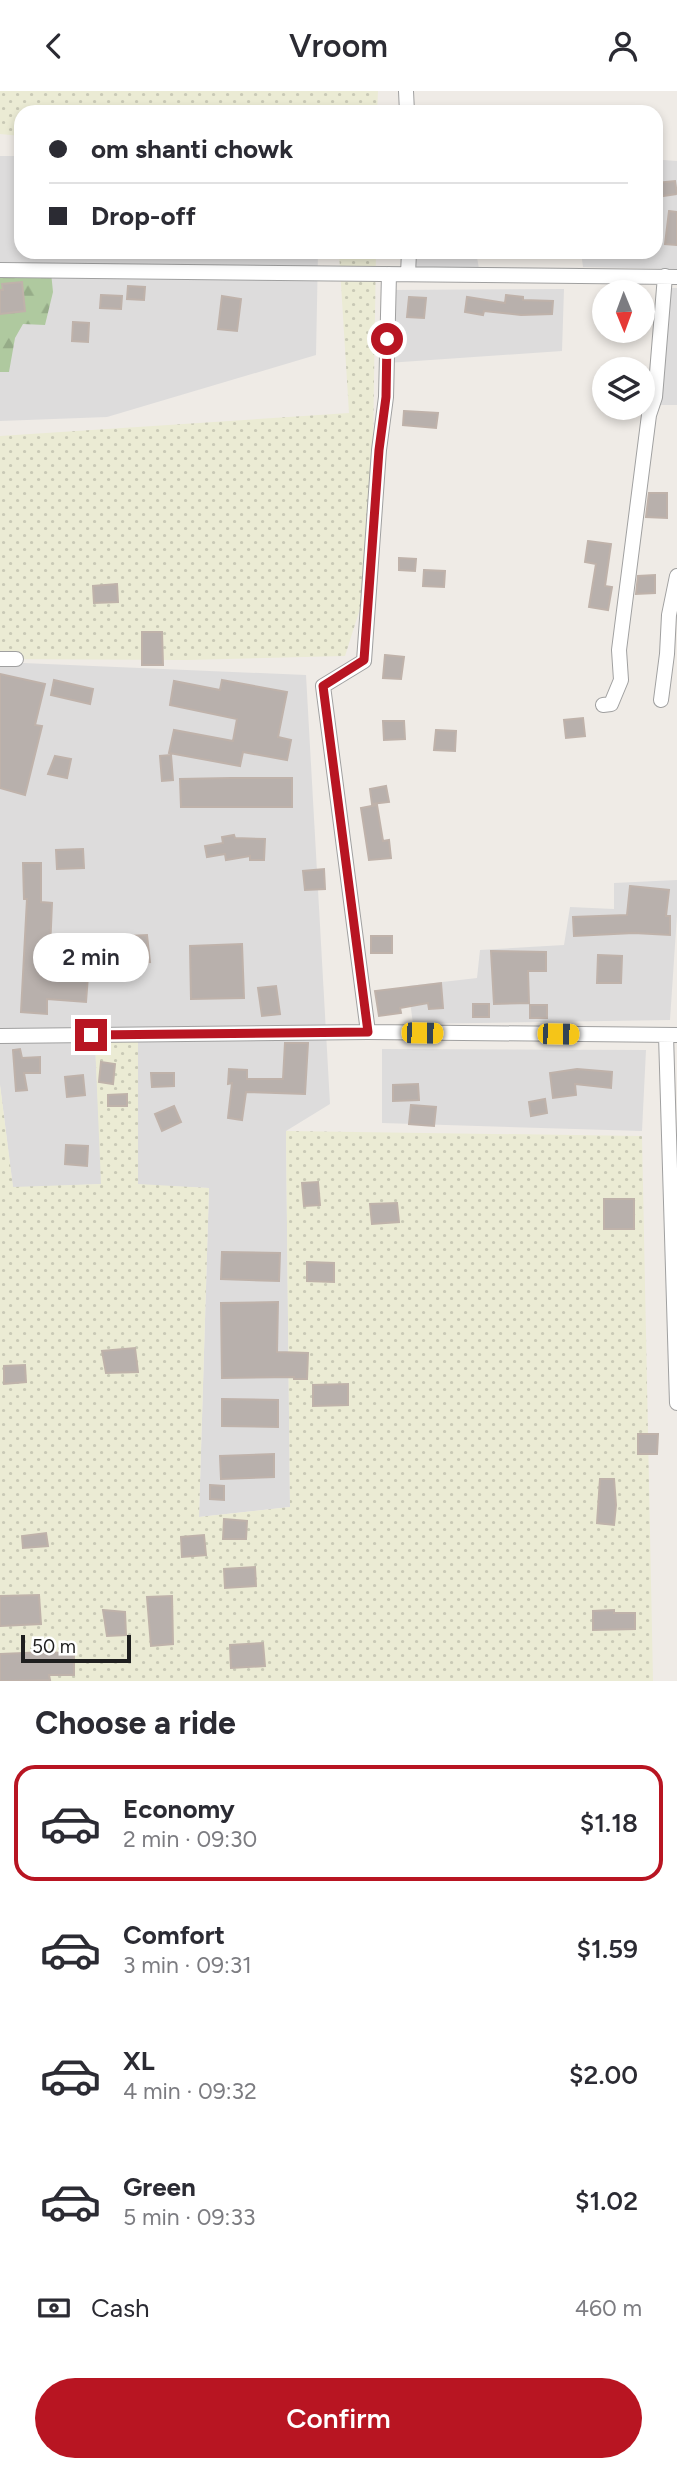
<!DOCTYPE html>
<html lang="en">
<head>
<meta charset="utf-8">
<style>
	body { margin:0; font-family:Figtree,sans-serif; background:#f2f2f3; color:#2b2b33; height:100vh; display:flex; flex-direction:column; font-size:26px; white-space:nowrap }
	* { box-sizing:border-box; margin:0 }
	p { font-size:23px; color:#7c7c81 }
	.icon { flex:none; width:38px; height:38px; fill:none; stroke:currentColor; stroke-width:2; stroke-linecap:round; stroke-linejoin:round }
	.map { position:relative; height:1590px; overflow:hidden }
	.sheet { display:flex; flex-direction:column; background:#fff; flex:1 }
	.sheet>* { flex:none }
	.guide { position:absolute; left:14px; top:14px; width:649px; height:154px; border-radius:21px; box-shadow:0 4px 10px #0003; display:grid; align-content:center; height:154px; padding:0 35px; background:#fff }
	.needle { width:46px; rotate:179deg }
	.buttons { position:absolute; left:592px; top:189px; display:grid; gap:14px }
	.buttons a { display:grid; place-items:center; width:63px; height:63px; border-radius:50%; background:#fff; box-shadow:0 4px 10px #0003; font-size:35px }
	.scale { position:absolute; left:21px; bottom:18px; width:110px; box-sizing:border-box; padding-left:7px; border:4px solid #1f1f1f; border-top:0; font-size:19px; line-height:24px; white-space:nowrap; color:#1f1f1f; -webkit-text-stroke:5px #fff; paint-order:stroke }
	.end { position:absolute; width:32px; height:32px; margin:-16px; border:9px solid #b81522; background:#fff; box-shadow:0 0 0 4px #fff }
	.from { border-radius:50% }
	.bubble { position:absolute; height:49px; border-radius:24px; background:#fff; box-shadow:0 4px 10px #0003; font-size:23px; font-weight:600; line-height:49px; text-align:center }
	.car { position:absolute; width:21px; height:42px; margin:-21px -10px; border-radius:9px; box-shadow:0 0 5px 2px #0007; background:linear-gradient(#f5c518 24%,#345 0 40%,#f5c518 0 76%,#345 0 86%,#f5c518 0) }
	.guide b { display:flex; align-items:center; gap:24px; height:66px; font-size:26px }
	.guide b+b { border-top:2px solid #e1e1e2 }
	.guide i { width:18px; height:18px; background:#2b2b33 }
	ul { padding:0; list-style:none }
	li { display:flex; align-items:center; gap:21px; height:116px; margin:0 14px 10px; padding:0 21px; border:4px solid transparent; border-radius:21px }
	li div { flex:1 }
	li b { display:block; font-size:26px }
	li em { font-style:normal; font-weight:600 }
	li.selected { border-color:#b81522 }
	li>.icon { width:63px; height:63px; stroke-width:1.5 }
	h2 { padding:0 35px; font-size:32px; line-height:84px }
	.pay { display:flex; align-items:center; gap:18px; height:77px; padding:0 35px; font-size:26px }
	.pay p { margin-inline-start:auto }
	.action { display:flex; gap:14px; margin-top:auto; padding:14px 35px }
	.action a { flex:1; height:80px; border-radius:42px; background:#b81522; color:#fff; font-size:28px; font-weight:600; line-height:80px; text-align:center }
	header { display:flex; justify-content:space-between; align-items:center; height:91px; padding:0 35px; background:#fff; font-size:32px; font-weight:600 }
	.map>svg:first-child { display:block }
	.residential { fill:#dddcdc }
	.farmland { fill:url(#farmland-dots) }
	.forest { fill:url(#forest-firs) }
	.building { fill:#b8b0ac; stroke:#bfb2aa; stroke-width:2 }
	.lines { fill:none; stroke-linecap:round; stroke-linejoin:round }
	.minor-casing { stroke:#a0a0a0; stroke-width:16 }
	.minor { stroke:#fff; stroke-width:14 }
	.route { stroke:#b81522; stroke-width:9 }
</style>
</head>
<body>
<header><svg class="icon" aria-label="back" viewBox="0 0 24 24"><path d="M15 5l-7 7 7 7"/></svg>Vroom<svg class="icon" aria-label="person" viewBox="0 0 24 24"><circle cx="12" cy="8" r="4"/><path d="M4 21q1-7 8-7t8 7"/></svg></header>
<div class="map">
<svg width="677" height="1590" viewBox="0 0 677 1590">
	<defs>
		<pattern id="farmland-dots" width="8" height="8" patternUnits="userSpaceOnUse" patternTransform="scale(1.75)"><rect width="8" height="8" fill="#ebebd4"/><path d="M2 2h.1M6 6h.1" fill="none" stroke="#c9c9b6" stroke-width="1.8" stroke-linecap="round"/></pattern>
		<pattern id="forest-firs" width="22" height="20" patternUnits="userSpaceOnUse" patternTransform="scale(1.75)"><rect width="22" height="20" fill="#afc99f"/><path d="M5 1l3.5 6h-7zM16 11l3.5 6h-7z" fill="#96ac88"/></pattern>
	</defs>
	<rect width="100%" height="100%" fill="#efebe6"/>
	<path class="residential" d="M0,65h21v96h297l-2,103 -209,62 -107,4z
		M663,69l14,1v108l-94,-2 -2,-15h75v-89z
		M412,161h64l4,22h-67z
		M658,197h19v117h-23z
		M564,198l-2,62 -175,12 2,-73z
		M0,571l306,13 24,429 -44,27 4,376 -91,10 10,-329 -71,-3v-143h-43l7,142 -89,4 -13,-103z
		M677,789v35l-7,105 -257,4 -5,-38 69,-8 3,-28 84,-5 6,-38 44,2v-26z
		M382,958l264,1 -4,81 -260,-8z"/>
	<path class="farmland" d="M0,0h378l-1,21h-356v24l-21,-2z
		M339,161h37l-5,322 -26,82 -158,4 -187,-1v-223l349,-23z
		M95,951h43v142l71,4 -10,329 91,-10 -4,-376 356,5 11,545h-653v-596l13,102 88,-3z"/>
	<path class="forest" d="M0,180l51,1 2,20 -8,33 -22,-1 -8,14 -6,34h-9z"/>
	<path class="building" d="M675,90l2,13 -21,3v-14z
		M669,120l8,1v33l-12,-1z
		M22,191l3,29 -25,3v-24h3l-1,-6z
		M128,195l17,1 -1,13 -17,-1z
		M101,204l21,1 -1,13 -21,-1z
		M506,204l17,2v3l30,1 -1,13 -31,1 -37,-4 -1,4 -18,-3 2,-15 38,6z
		M222,205l19,3 -4,32 -19,-2z
		M409,206l17,1 -2,20 -17,-1z
		M73,231l16,1 -1,19 -16,-1z
		M404,320l34,2 -2,15 -33,-3z
		M649,402h18v25l-21,-1z
		M588,450l23,3 -6,42 7,1 -4,23 -19,-3 7,-43 -11,-2z
		M399,467l17,1 -1,12 -16,-1z
		M424,479l21,1 -1,16 -21,-1z
		M655,484v18l-19,1 2,-18z
		M117,493l1,18 -24,1 -1,-17z
		M142,541h20l1,33h-21z
		M385,564l19,2 -3,22 -18,-1z
		M0,583l45,10 -10,41 7,1 -17,69 -25,-7z
		M54,589l39,9 -3,15 -39,-9z
		M222,589l65,12 -9,45 13,3 -4,20 -44,-8 -3,14 -71,-13 5,-23 59,11 4,-22 -67,-14 4,-24 46,9z
		M583,627l2,18 -19,2 -2,-18z
		M383,630h21l1,18 -21,1z
		M436,639l20,1 -1,20 -21,-1z
		M171,664l2,25 -11,1 -2,-25z
		M55,665l16,3 -4,19 -19,-4z
		M231,687h61v29h-111l-1,-28z
		M386,695l3,16 -17,2 -2,-15z
		M377,714l6,36 6,-1 2,18 -22,2 -8,-52z
		M234,744l1,3 30,1 -1,21h-14v-4l-24,4 -1,-6 -18,3 -2,-11 18,-3 -1,-6z
		M83,758l1,19 -27,1 -1,-19z
		M23,772h18v39l11,1 -3,70 39,3 -2,26 -39,-3v15l-26,-2 6,-113h-3z
		M324,778l1,20 -20,1 -2,-19z
		M630,795l39,4 -3,26h4v19l-36,-2 -60,3 -1,-19 54,-2z
		M147,844l3,27 -20,2 -2,-28z
		M371,845h21v17h-21z
		M242,853l2,54 -53,1 -1,-53z
		M491,860l55,1v19h-18l1,32 -35,1z
		M598,864l24,1 -1,27h-24z
		M441,892l2,25 -14,1 -1,-6 -28,5 1,5 -22,3 -4,-25z
		M276,895l4,28 -18,2 -4,-28z
		M473,913h16v13h-16z
		M530,914h17v13h-17z
		M285,952h23l-3,51 -59,-2 -4,28 -14,-2 4,-35 -4,1 1,-15 18,1v9h36z
		M20,958l2,9 18,-1v16h-16l3,17 -11,1 -3,-41z
		M101,971l14,2 -2,20 -14,-2z
		M577,978l35,3 -1,16 -36,-4 1,11 -23,3 -3,-25z
		M151,982h23v13l-22,1z
		M83,984l2,20 -18,2 -2,-20z
		M418,993l1,16 -26,1v-16z
		M127,1003v12h-19v-11z
		M545,1008l2,14 -16,3 -2,-14z
		M411,1014l25,2 -2,19 -25,-2z
		M174,1015l7,16 -19,9 -7,-17z
		M66,1054l22,1 -1,20 -22,-2z
		M318,1091l2,23 -16,1 -2,-23z
		M604,1108h30v30h-30z
		M397,1112l2,19 -27,2 -2,-20z
		M222,1161l58,1 -1,28 -58,-2z
		M307,1171l27,1v19l-27,-1z
		M278,1211l-1,50 31,1 -1,26h-13v-2l-72,1 -1,-75z
		M135,1257l3,24 -32,1 -4,-22z
		M25,1274l1,17 -22,2v-18z
		M348,1293v21l-35,1v-21z
		M222,1308l56,1v27l-56,-1z
		M638,1343h20l-1,20h-19z
		M274,1363v23l-53,2 -1,-23z
		M600,1388h14l2,26 -2,20 -17,-2z
		M210,1394l14,1v14l-14,-1z
		M224,1428l23,2 -1,18h-23z
		M46,1442l2,13 -25,2 -1,-12z
		M204,1444l2,20 -24,2 -1,-20z
		M255,1476l1,19 -31,2 -1,-19z
		M39,1504l2,29 -41,2v-30z
		M172,1505l1,48 -22,2 -4,-49z
		M103,1519l22,2 1,23 -19,1z
		M614,1519v3h21v16l-42,1v-19z
		M263,1552l2,23 -34,2 -1,-23z
		M48,1561l26,2v21h-25l1,5 -50,1v-27z"/>
	<g class="lines">
		<defs>
			<path id="minor" d="M406,0l1,21
				M0,179l677,7
				M408,183l1,-22
				M0,568h16
				M661,609l6,-46 2,-39 8,-39
				M603,614l8,-1 10,-24 -2,-30 30,-235 6,-18 10,-121
				M368,941l-45,-346 41,-25 15,-211 7,-53 3,-123
				M666,944l11,368
				M0,945l368,-4 309,3"/>
		</defs>
		<use href="#minor" class="minor-casing"/>
		<use href="#minor" class="minor"/>
	</g>
	<g class="lines">
		<path class="route" d="M91,944l277,-3 -45,-346 41,-26 15,-210 7,-53 1,-58"/>
	</g>
</svg>
<div class="buttons">
<a><svg class="needle" viewBox="-14 -14 28 28"><path d="M0-13l5 13h-10z" fill="#e53935"/><path d="M0 13l5-13h-10z" fill="#7c7c81"/></svg></a>
<a><svg class="icon" aria-label="layers" viewBox="0 0 24 24"><path d="M12 4l9 5-9 5-9-5zM3 14l9 5 9-5"/></svg></a>
</div>
<div class="scale">50 m</div>
<i class="end from" style="left:387px;top:248px"></i>
<i class="end" style="left:91px;top:944px"></i>
<div class="bubble" style="left:33px;top:842px;width:116px">2 min</div>
<i class="car" style="left:422px;top:942px;rotate:91deg"></i>
<i class="car" style="left:558px;top:943px;rotate:91deg"></i>
<div class="guide">
<b><i class="from"></i>om shanti chowk</b>
<b><i></i>Drop-off</b>
</div>
</div>
<section class="sheet">
<h2>Choose a ride</h2>
<ul>
<li class="selected"><svg class="icon" aria-label="car" viewBox="0 0 24 24"><path d="M5 17H2v-5l4-1 3-4h7l3 4 3 1v5h-3M9 17h6M6 11h13"/><circle cx="7" cy="17" r="2"/><circle cx="17" cy="17" r="2"/></svg><div><b>Economy</b><p>2 min · 09:30</p></div><em>$1.18</em></li>
<li><svg class="icon" aria-label="car" viewBox="0 0 24 24"><path d="M5 17H2v-5l4-1 3-4h7l3 4 3 1v5h-3M9 17h6M6 11h13"/><circle cx="7" cy="17" r="2"/><circle cx="17" cy="17" r="2"/></svg><div><b>Comfort</b><p>3 min · 09:31</p></div><em>$1.59</em></li>
<li><svg class="icon" aria-label="car" viewBox="0 0 24 24"><path d="M5 17H2v-5l4-1 3-4h7l3 4 3 1v5h-3M9 17h6M6 11h13"/><circle cx="7" cy="17" r="2"/><circle cx="17" cy="17" r="2"/></svg><div><b>XL</b><p>4 min · 09:32</p></div><em>$2.00</em></li>
<li><svg class="icon" aria-label="car" viewBox="0 0 24 24"><path d="M5 17H2v-5l4-1 3-4h7l3 4 3 1v5h-3M9 17h6M6 11h13"/><circle cx="7" cy="17" r="2"/><circle cx="17" cy="17" r="2"/></svg><div><b>Green</b><p>5 min · 09:33</p></div><em>$1.02</em></li>
</ul>
<div class="pay"><svg class="icon" aria-label="cash" viewBox="0 0 24 24"><path d="M3 7h18v10H3z"/><circle cx="12" cy="12" r="2"/></svg>Cash<p>460 m</p></div>
<div class="action"><a>Confirm</a></div>
</section>
</body>
</html>
